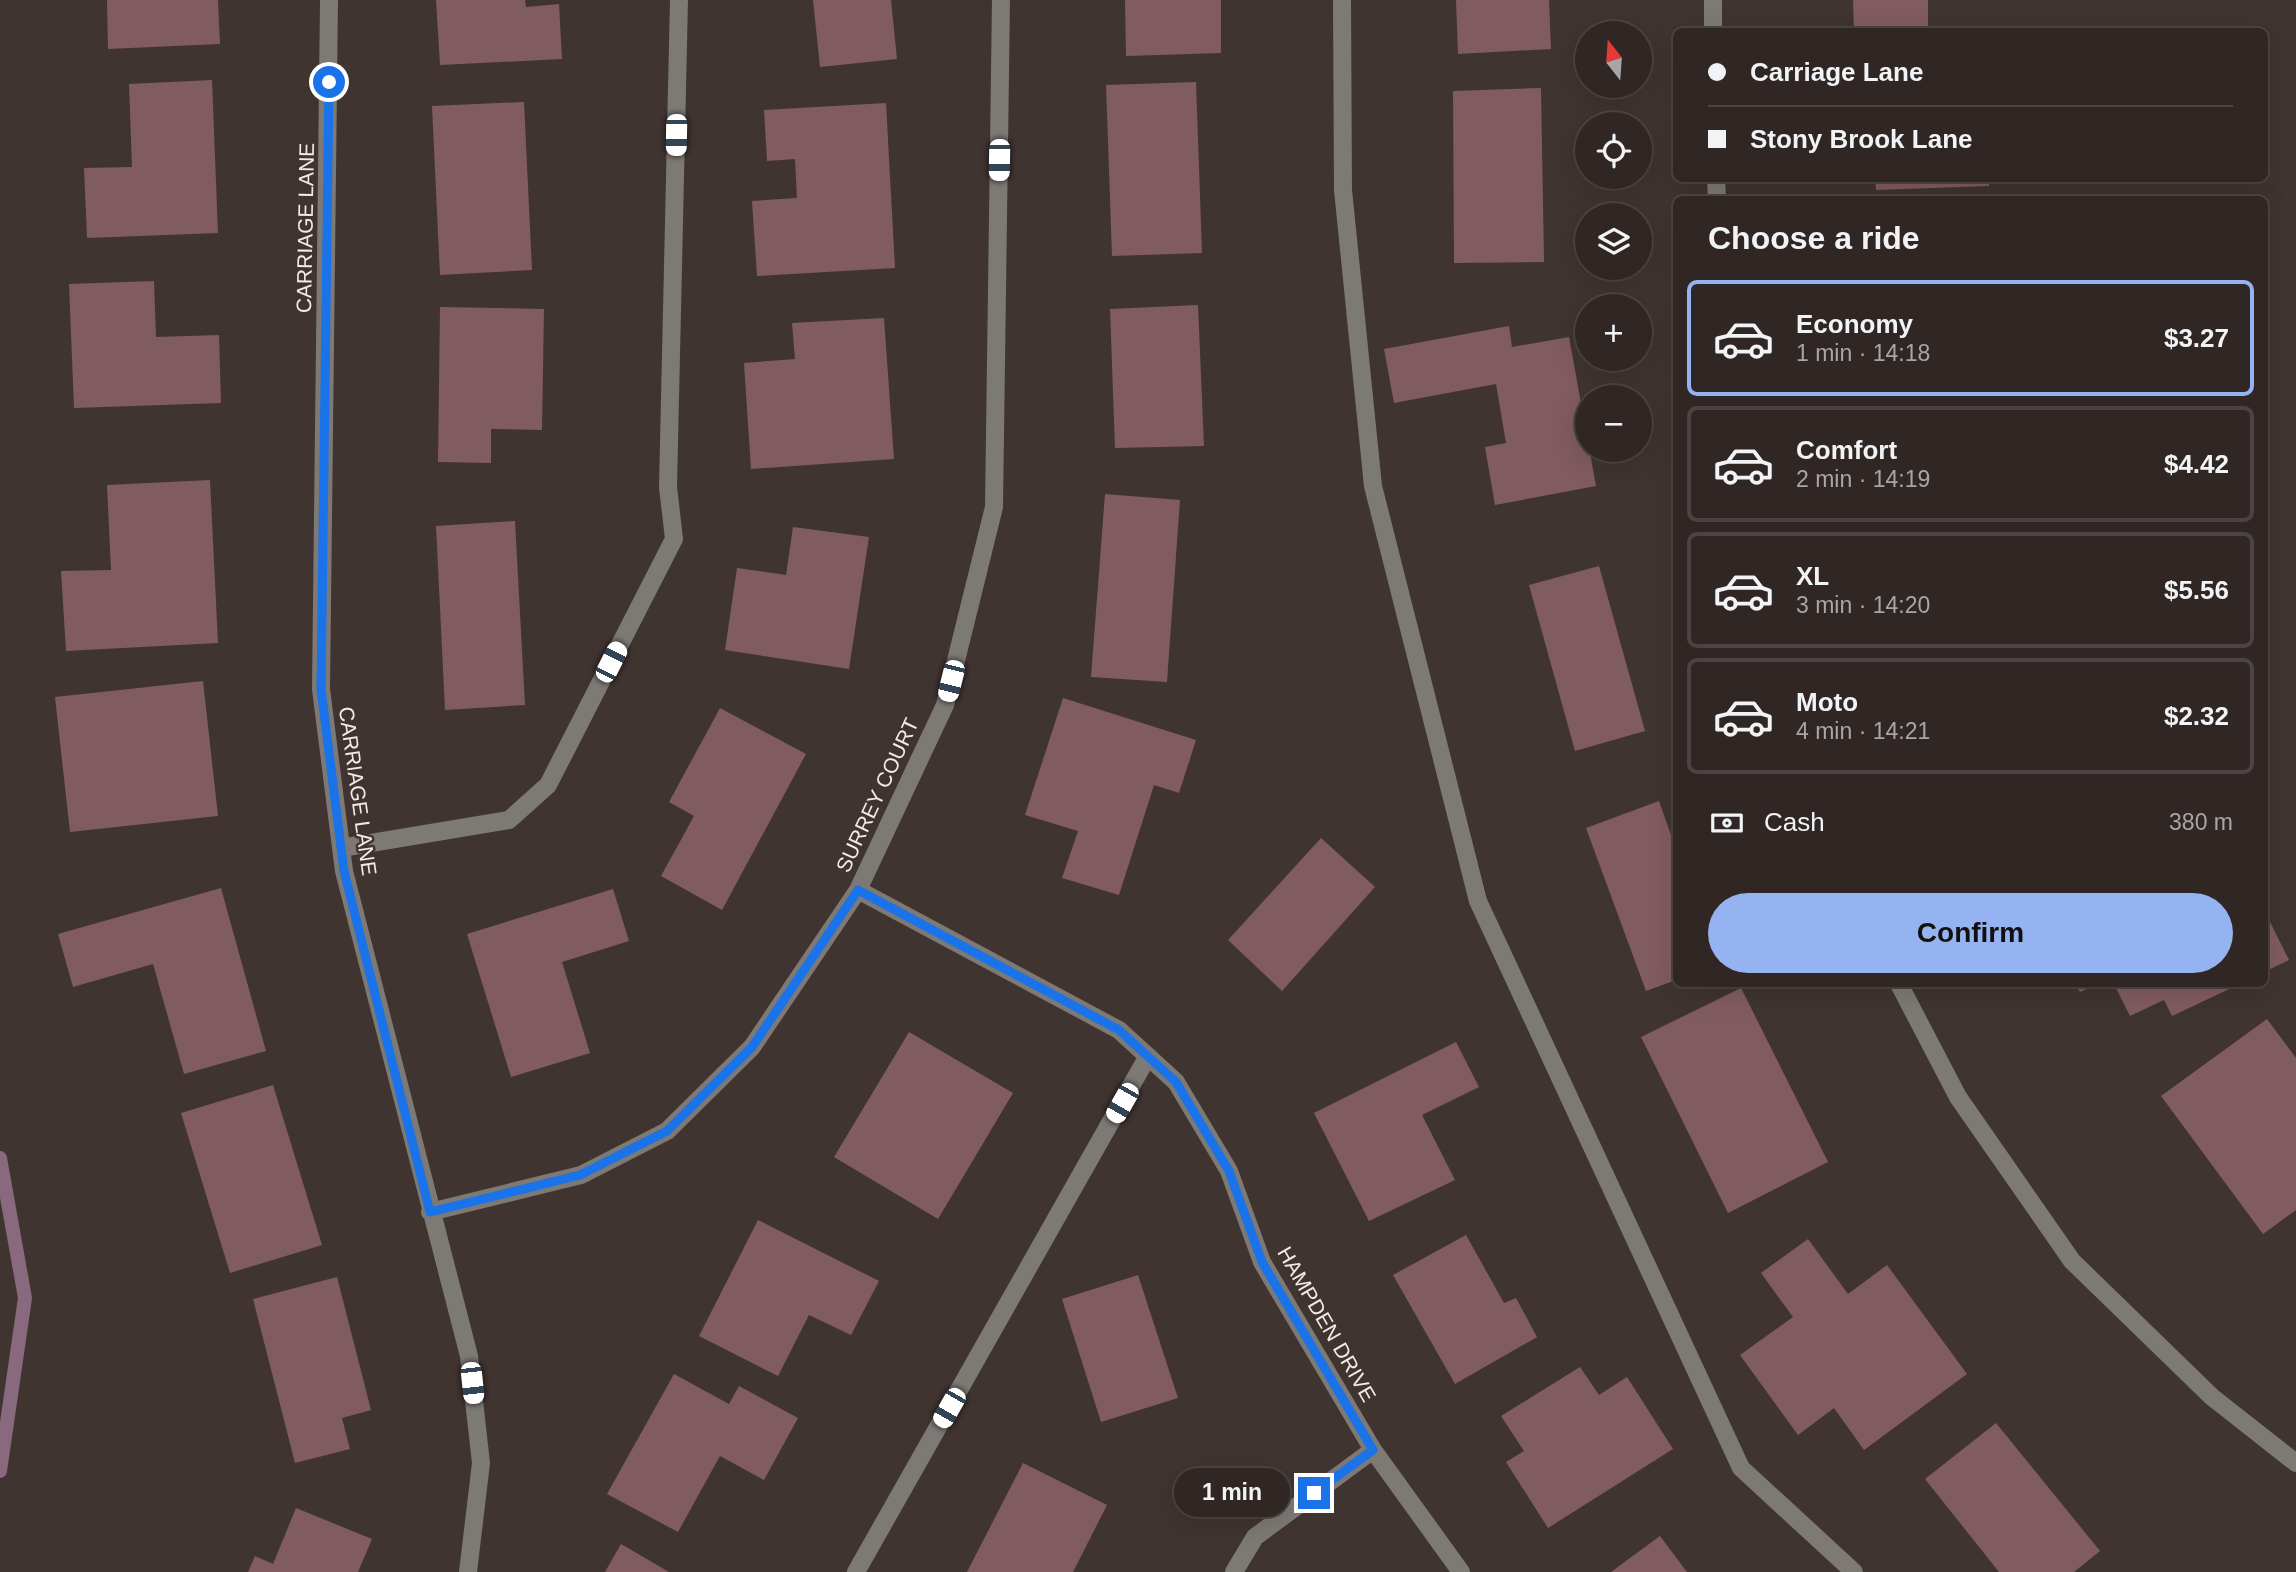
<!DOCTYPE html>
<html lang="en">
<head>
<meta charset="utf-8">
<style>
	body { margin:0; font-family:Helvetica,sans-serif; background:#3c3332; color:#f1f3f6; height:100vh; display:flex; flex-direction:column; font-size:26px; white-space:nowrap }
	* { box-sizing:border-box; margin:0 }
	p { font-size:23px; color:#a8a5a7 }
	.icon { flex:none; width:38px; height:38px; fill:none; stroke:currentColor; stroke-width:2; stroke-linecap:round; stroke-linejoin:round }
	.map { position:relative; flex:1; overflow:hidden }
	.details { position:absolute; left:1673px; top:196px; width:595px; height:791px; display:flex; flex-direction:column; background:#302725; border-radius:10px; box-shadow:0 7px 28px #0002,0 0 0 2px #4b4442 }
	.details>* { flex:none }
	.hud { position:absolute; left:1673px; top:28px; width:595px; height:154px; border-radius:10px; box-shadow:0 7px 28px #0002,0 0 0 2px #4b4442; display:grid; align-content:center; height:154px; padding:0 35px; background:#302725 }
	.needle { width:46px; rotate:343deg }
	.tools { position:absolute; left:1575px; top:21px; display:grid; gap:14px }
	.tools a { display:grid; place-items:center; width:77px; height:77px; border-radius:50%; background:#302725; box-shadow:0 7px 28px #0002,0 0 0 2px #4b4442; font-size:35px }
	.end { position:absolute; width:32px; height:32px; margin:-16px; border:9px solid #1a73e8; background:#fff; box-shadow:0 0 0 4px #fff }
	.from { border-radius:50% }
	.bubble { position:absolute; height:49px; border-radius:24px; background:#302725; box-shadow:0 7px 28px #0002,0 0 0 2px #4b4442; font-size:23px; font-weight:700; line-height:49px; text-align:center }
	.car { position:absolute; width:21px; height:42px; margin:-21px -10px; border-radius:9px; box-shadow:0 0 5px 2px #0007; background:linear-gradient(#fff 24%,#345 0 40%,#fff 0 76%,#345 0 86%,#fff 0) }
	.hud b { display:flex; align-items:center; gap:24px; height:66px; font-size:26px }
	.hud b+b { border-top:2px solid #4b4442 }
	.hud i { width:18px; height:18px; background:#f1f3f6 }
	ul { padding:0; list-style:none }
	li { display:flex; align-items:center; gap:21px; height:116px; margin:0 14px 10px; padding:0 21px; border:4px solid #4b4442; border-radius:10px }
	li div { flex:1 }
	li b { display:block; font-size:26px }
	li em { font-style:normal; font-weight:700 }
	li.current { border-color:#95b2f1 }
	li>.icon { width:63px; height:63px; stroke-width:1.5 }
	h2 { padding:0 35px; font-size:32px; line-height:84px }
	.pay { display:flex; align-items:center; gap:18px; height:77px; padding:0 35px; font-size:26px }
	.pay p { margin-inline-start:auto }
	.cta { display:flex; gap:14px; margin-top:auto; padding:14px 35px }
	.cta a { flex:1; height:80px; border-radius:42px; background:#95b2f1; color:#111; font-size:28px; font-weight:700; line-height:80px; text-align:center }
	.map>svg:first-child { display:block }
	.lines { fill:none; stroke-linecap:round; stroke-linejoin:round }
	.stream { stroke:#88697e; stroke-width:14 }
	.building { fill:#815b62 }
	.minor { stroke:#7d7974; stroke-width:18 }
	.route { stroke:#1a73e8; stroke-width:9 }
	.labels { text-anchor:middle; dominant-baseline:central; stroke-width:5; stroke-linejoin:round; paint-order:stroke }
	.street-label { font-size:21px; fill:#f3ebe9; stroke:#403431 }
</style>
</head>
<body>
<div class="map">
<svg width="2296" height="1572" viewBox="0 0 2296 1572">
	<rect width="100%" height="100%" fill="#403431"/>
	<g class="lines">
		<path class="stream" d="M0,1158l25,140 -25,173"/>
	</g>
	<path class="building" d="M107,0h111l2,44 -112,5z
		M436,0h89l1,7 33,-3 3,55 -122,6z
		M813,0h78l6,59 -77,8z
		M1125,0h96v53l-95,3z
		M1456,0h93l2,49 -93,5z
		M1853,0h75v32h-74z
		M212,80l6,153 -131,5 -3,-70 48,-1 -3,-83z
		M1196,82l6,171 -90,3 -6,-171z
		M1541,88l3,174 -90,1 -1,-172z
		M524,102l8,168 -92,5 -8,-169z
		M886,103l9,165 -138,8 -5,-75 45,-3 -2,-39 -28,2 -3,-51z
		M1875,178h114v8l-113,4z
		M154,281l2,56 63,-2 2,68 -147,5 -5,-124z
		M1198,305l6,141 -89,2 -5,-139z
		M440,307l104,2 -2,121 -51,-1v34l-53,-1z
		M884,318l10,141 -143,10 -7,-106 51,-4 -3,-36z
		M1509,326l3,21 57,-10 27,149 -101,19 -10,-58 21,-4 -10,-59 -102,19 -10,-54z
		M210,480l8,163 -152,8 -5,-80 50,-1 -4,-85z
		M1105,494l75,6 -13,182 -76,-5z
		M515,521l10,184 -80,5 -9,-184z
		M793,527l76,10 -20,132 -124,-19 12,-82 49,7z
		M1599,566l46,165 -70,20 -46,-166z
		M203,681l15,135 -148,16 -15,-135z
		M1063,698l133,42 -17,53 -25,-8 -35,110 -57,-17 16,-47 -53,-16z
		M720,708l86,46 -84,156 -61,-34 33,-60 -25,-14z
		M1659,801l17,48v131l-30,11 -60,-163z
		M1321,838l54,49 -93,104 -54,-51z
		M221,888l45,163 -82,23 -31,-110 -80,23 -15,-53z
		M613,889l16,52 -67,21 28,91 -79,24 -44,-143z
		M2264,910l25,50 -25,12z
		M2075,984h23l-18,8z
		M2114,984h126l-68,32 -8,-16 -34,16z
		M1741,988l87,174 -100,51 -87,-176z
		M2267,1019l29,39v152l-33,24 -102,-138z
		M909,1032l104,61 -75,126 -104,-62z
		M1456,1042l23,45 -57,28 33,65 -86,41 -55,-108z
		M273,1085l49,160 -92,28 -49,-160z
		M758,1220l121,61 -28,54 -42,-20 -31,61 -79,-40z
		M1466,1235l38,68 12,-5 21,39 -82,47 -62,-109z
		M1808,1239l40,55 39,-29 80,109 -103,76 -30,-42 -36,27 -58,-80 53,-38 -32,-44z
		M1138,1275l40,123 -77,24 -39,-123z
		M337,1277l34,133 -29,8 8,31 -55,14 -42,-164z
		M1580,1367l19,28 28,-18 46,72 -125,79 -42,-66 18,-11 -23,-35z
		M674,1374l55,30 10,-18 59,32 -34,62 -44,-24 -42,76 -71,-38z
		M1996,1423l104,128 -26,21h-75l-74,-93z
		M1023,1463l84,42 -34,67h-106z
		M296,1508l76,31 -14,33h-110l7,-16 18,8z
		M1660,1536l27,36h-76z
		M621,1544l48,28h-64z"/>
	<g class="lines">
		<path class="minor" d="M329,0l-8,689 23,182 125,485 12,107 -13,109
			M1342,0l1,190 30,296 105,415 263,567 113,104
			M1713,0v32
			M1716,178l1,22
			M341,848l168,-28 39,-35 126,-246 -6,-52 11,-487
			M858,890l261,140 57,52 53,89 33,91 111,188 88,122
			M1899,984l59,113 114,164 140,136 84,66
			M430,1212l151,-37 86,-44 85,-84 106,-157 87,-185 49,-198 7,-507
			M856,1572l292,-516
			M1234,1572l21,-35 118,-87"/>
	</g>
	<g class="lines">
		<path class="route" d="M329,82l-8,607 23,182 86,341 150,-37 87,-44 85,-84 106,-157 261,140 57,52 53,89 33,91 111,188 -59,43"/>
	</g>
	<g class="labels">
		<g class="street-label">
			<text transform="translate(305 228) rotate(-89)">CARRIAGE LANE</text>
			<text transform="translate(358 791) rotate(82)">CARRIAGE LANE</text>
			<text transform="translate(877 795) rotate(-65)">SURREY COURT</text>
			<text transform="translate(1327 1324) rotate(60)">HAMPDEN DRIVE</text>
		</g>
	</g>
</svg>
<div class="tools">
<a><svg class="needle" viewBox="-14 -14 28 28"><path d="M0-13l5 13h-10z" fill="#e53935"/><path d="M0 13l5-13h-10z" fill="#a8a5a7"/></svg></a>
<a><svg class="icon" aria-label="locate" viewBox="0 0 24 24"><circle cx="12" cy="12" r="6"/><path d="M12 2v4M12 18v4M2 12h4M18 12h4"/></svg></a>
<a><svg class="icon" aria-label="layers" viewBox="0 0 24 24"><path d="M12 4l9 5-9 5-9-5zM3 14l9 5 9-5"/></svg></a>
<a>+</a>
<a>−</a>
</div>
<i class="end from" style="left:329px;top:82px"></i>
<i class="end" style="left:1314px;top:1493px"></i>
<div class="bubble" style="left:1174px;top:1468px;width:116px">1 min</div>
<i class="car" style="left:676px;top:135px;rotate:181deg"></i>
<i class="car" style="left:999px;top:160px;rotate:181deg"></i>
<i class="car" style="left:611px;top:662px;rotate:27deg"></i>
<i class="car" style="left:951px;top:681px;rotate:194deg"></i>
<i class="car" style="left:1122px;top:1103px;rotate:210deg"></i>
<i class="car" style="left:472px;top:1383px;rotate:174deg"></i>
<i class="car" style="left:949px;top:1408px;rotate:210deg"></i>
<div class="hud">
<b><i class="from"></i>Carriage Lane</b>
<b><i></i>Stony Brook Lane</b>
</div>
<section class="details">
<h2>Choose a ride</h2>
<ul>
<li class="current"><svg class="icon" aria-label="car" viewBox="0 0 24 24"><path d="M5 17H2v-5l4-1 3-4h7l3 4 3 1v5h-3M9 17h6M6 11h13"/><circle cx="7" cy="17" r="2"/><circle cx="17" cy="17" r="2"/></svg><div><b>Economy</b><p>1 min · 14:18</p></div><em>$3.27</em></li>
<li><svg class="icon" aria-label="car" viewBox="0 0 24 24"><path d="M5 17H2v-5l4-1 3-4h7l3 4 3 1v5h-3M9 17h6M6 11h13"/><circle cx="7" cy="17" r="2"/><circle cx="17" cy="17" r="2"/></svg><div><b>Comfort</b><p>2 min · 14:19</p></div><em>$4.42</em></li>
<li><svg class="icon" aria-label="car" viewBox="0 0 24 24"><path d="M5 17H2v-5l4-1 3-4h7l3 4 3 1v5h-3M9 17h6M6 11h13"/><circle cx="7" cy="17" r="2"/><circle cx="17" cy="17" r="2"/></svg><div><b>XL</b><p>3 min · 14:20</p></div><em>$5.56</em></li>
<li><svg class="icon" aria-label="car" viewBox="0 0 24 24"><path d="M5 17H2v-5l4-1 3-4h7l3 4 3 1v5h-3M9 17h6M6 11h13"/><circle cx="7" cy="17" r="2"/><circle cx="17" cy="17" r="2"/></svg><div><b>Moto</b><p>4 min · 14:21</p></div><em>$2.32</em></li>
</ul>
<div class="pay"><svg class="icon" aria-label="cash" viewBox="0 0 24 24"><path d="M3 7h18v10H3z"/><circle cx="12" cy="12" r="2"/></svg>Cash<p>380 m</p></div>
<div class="cta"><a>Confirm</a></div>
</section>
</div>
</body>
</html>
